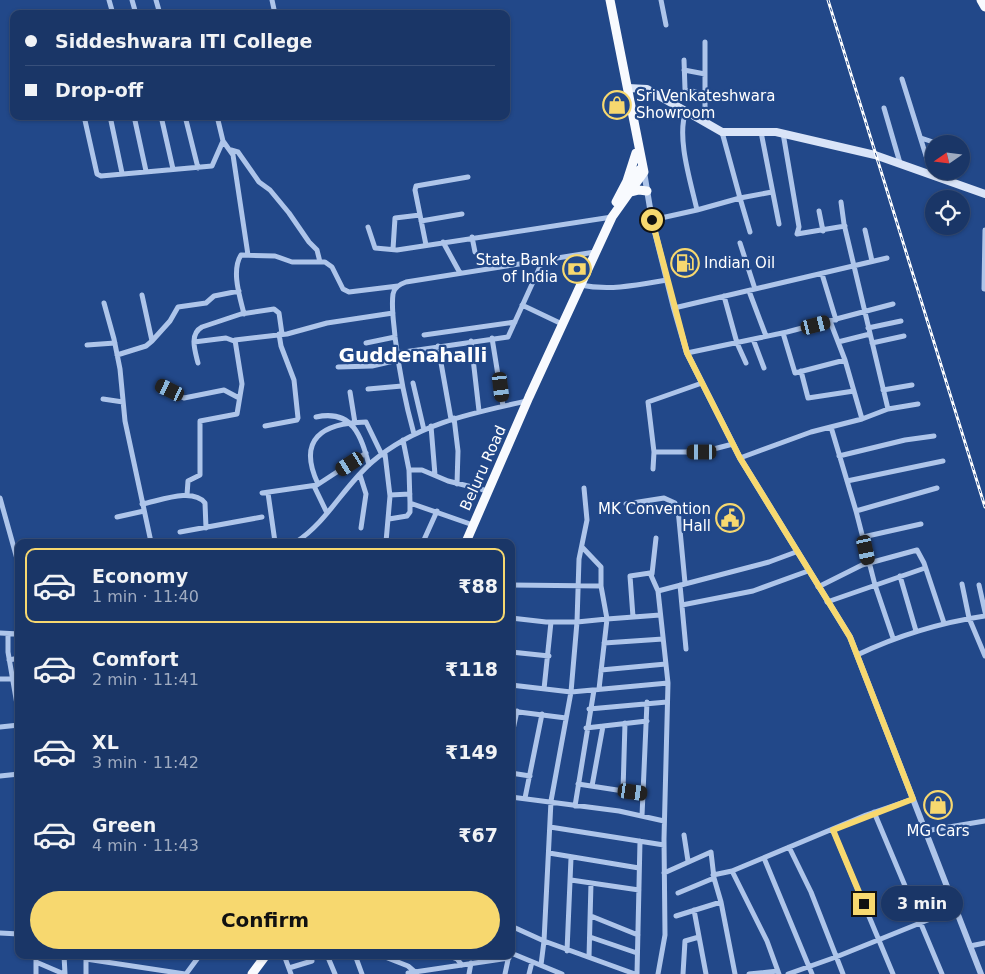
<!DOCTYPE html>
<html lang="en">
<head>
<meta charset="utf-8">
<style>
	body { margin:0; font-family:"DejaVu Sans",sans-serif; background:#274170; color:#f1f3f6; height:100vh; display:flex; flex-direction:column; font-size:19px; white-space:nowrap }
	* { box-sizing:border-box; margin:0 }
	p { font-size:16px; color:#9fabc0 }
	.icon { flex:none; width:28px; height:28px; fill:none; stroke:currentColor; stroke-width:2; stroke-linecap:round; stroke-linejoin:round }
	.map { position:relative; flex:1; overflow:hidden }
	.sheet { position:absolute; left:15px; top:539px; width:500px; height:420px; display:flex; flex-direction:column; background:#1a3667; border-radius:10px; box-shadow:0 1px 4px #0004,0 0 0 1px #38507b }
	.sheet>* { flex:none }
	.guide { position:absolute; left:10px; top:10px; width:500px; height:110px; border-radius:10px; box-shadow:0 1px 4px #0004,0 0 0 1px #38507b; display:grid; align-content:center; height:110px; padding:0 15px; background:#1a3667 }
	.needle { width:32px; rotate:256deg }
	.fabs { position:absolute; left:925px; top:135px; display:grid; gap:10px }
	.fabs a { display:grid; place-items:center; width:45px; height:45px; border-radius:50%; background:#1a3667; box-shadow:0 1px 4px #0004,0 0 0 1px #38507b; font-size:25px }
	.end { position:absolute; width:22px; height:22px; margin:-11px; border:6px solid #f7d86f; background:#111; box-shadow:0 0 0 2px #111 }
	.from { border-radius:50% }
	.bubble { position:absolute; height:35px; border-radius:18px; background:#1a3667; box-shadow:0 1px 4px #0004,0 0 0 1px #38507b; font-size:16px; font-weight:800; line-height:35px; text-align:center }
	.car { position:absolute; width:15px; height:30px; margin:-15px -8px; border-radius:6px; box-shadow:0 0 4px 1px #0007; background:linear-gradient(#222 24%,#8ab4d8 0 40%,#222 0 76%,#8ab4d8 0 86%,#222 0) }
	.guide b { display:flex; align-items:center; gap:18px; height:48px; font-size:19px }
	.guide b+b { border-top:1px solid #38507b }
	.guide i { width:12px; height:12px; background:#f1f3f6 }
	ul { padding:9px 0 0; list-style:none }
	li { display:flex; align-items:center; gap:15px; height:75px; margin:0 10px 8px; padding:0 5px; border:2px solid transparent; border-radius:10px }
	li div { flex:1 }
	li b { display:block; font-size:19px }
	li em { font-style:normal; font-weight:800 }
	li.selected { border-color:#f7d86f }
	li>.icon { width:45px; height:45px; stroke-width:1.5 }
	.primary-button { display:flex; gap:10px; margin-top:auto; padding:10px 15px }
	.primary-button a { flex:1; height:58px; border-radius:30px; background:#f7d86f; color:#111; font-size:20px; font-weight:800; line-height:58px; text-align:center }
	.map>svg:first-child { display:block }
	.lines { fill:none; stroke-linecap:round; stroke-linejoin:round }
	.minor { stroke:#aec5ea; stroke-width:5 }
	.tertiary { stroke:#aec5ea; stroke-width:6 }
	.secondary { stroke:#d9e4f8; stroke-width:8 }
	.trunk { stroke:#f8fafe; stroke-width:9 }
	.rail-casing { stroke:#fff; stroke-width:3 }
	.rail { stroke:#224889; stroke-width:1; stroke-dasharray:4; stroke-linecap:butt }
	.route { stroke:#f7d86f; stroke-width:6 }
	.labels { text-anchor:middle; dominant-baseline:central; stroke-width:4.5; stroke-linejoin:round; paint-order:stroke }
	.poi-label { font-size:15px; fill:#fff; stroke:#224889; text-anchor:start }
	.street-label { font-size:15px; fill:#fff; stroke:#224889 }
	.district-label { font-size:20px; font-weight:bold; fill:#fff; stroke:#224889 }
</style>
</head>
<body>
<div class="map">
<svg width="985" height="974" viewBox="0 0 985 974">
	<rect width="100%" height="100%" fill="#224889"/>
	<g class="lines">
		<path class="minor" d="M109,0l4,14
			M132,0l4,14
			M156,0l4,14
			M272,0l3,14
			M661,0l5,25
			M705,42v80
			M684,60l1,29 20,6
			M684,70l21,4
			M902,79l30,96
			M884,108l16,55
			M84,116l13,58 4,2 111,-10 11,-25 -6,-25
			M110,116l12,57
			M134,116l12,55
			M161,116l12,53
			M185,116l13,52
			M761,132l18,92
			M783,133l16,94 -2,7 48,-8
			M921,138l18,6
			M223,141l10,14 15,100
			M231,150l7,2 21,30 11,8 19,23 20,29 8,8 3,12
			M841,202l3,22 44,185
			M697,210l43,-12 -18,-66
			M819,211l4,20
			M652,220l45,-10c-6,-27 -21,-73 -11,-99
			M421,221l41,-7
			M368,227l7,21 22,2 215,-33
			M865,230l7,31
			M750,232l-10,-34 32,-6
			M472,237l3,15
			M443,242l17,31
			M740,243l15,46
			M426,245l-11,-55 1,-4 52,-9
			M393,249l2,-31 25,-3
			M822,274l14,46
			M580,285c30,6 58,0 87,-5
			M984,289l1,-59
			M749,291l17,45
			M724,296l13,47 9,20
			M104,303l10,36 6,30 5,52 26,121
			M522,305l40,19
			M674,308l213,-50
			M244,314c-4,-17 -13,-43 -3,-59l34,1 17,6h33l7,5 11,22 6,3 49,-6
			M868,328l33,-7
			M783,333l12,40 50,-13
			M424,335l91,-13
			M492,338l11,68
			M753,339l11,29
			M152,341l18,-20 8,-14 28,-4 8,-7 25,-5
			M471,341l8,70
			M194,342l32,-4 8,3
			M838,342l32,-8
			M366,343l29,-6
			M872,343l32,-7
			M87,345l28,-2
			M438,346l13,73
			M397,353l111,-16 35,-77
			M687,353l100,-21 106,-28
			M117,355l29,-9 6,-5 -10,-46
			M198,363c-3,-12 -9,-29 4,-36l39,-13 33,-5 5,4 3,21
			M338,367l34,-1 26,-6
			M801,371l7,27 46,-7
			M413,383l11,47
			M159,385l25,13 40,-8 15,8
			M368,389l34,-3
			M883,390l29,-5
			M350,392l5,31
			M103,399l20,3
			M316,417c37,-8 45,19 53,48
			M454,418l4,33 -1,33
			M862,419l26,-10 30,-5
			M265,426l32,-6 1,-2 -4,-38 -13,-34 -2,-12
			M431,426l4,49
			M831,427l25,84 81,-23
			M414,434c-9,-32 -15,-64 -19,-97 -1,-14 -4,-29 -2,-43 1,-7 7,-10 13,-12l189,-30
			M403,440l6,30 1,33 63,22
			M654,452h48l31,-8
			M385,454l5,42 -4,46
			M839,456l66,-16 29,-4
			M740,458l71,-26 51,-13 -17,-59 -15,-39
			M653,469l1,-17 -6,-50 54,-19
			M409,470h13l26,11 40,10
			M360,475l6,19 -5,34
			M847,481l96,-20
			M318,484c-21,-45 4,-61 48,-62l16,33
			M314,486l13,27
			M584,488l3,32 -8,39 -2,63 30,-3 -8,70
			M262,493l55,-8 49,-32
			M268,493l7,49
			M187,495l1,-14 12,-6v-54l37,-7 5,-30 -7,-44 52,-6 40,-11 66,-10
			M390,495l20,-1
			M0,498l19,68
			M142,504c17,-3 51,-17 63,-1l1,25
			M626,504l38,-6 11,5 3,6 7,74
			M856,511l19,74 18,53
			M117,517l27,-6
			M389,519l18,-3 3,-4v-9
			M180,532l82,-15
			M863,537l58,-13
			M296,542c31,-20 48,-56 76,-80 44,-38 100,-49 155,-61
			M423,542l14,-31
			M582,547l19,20v19l6,33 53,-4
			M652,574l4,-36
			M900,576l16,55
			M962,584l7,34 16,38
			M511,585l90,1
			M680,585l6,64
			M979,585l6,27
			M818,587l44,-22 55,-15 7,13 20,60
			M827,602l98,-34
			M682,605l71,-14 55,-20
			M633,617l-3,-41 20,-3 8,18
			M511,618l35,4h31l-6,70 -20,109 -7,140 91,33
			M0,633l19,1
			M8,634v18l11,64
			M604,643l59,-4
			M511,652l38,4
			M857,655c42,-20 81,-32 128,-39
			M9,660l10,-2
			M601,670l65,-6
			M0,679h13
			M511,685l60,7 97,-9
			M544,689l7,-67
			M589,709l78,-7
			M511,711l55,7
			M0,727l19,-2
			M586,728l61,-7
			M511,739l6,-28
			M511,773l19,3
			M0,776l19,-2
			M578,784l65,10
			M592,786l11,-60
			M623,791l2,-68
			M511,797l108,14 45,10
			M525,798l17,-84
			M575,806l19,-116
			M874,812l68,162
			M642,816l5,-114
			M550,827l114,18
			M833,830l60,144
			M925,831l60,-10
			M684,835l4,26
			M789,847l22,45 32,82
			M549,853l90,15
			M764,858l48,116
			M664,873l47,-21 3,26 -36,15
			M713,875l19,-4
			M714,878l7,24 14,72
			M571,880l68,10
			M694,910l12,64
			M591,916l47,19
			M676,916l45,-14
			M511,926l33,15 -3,24
			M0,933l19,1
			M590,937l47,16
			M970,946l15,-3
			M567,951l4,-93
			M511,953l51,21
			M36,955v19
			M64,955l1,19
			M284,955l7,19
			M327,955l8,19
			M355,955l7,19
			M380,955l28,11 7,6
			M446,955l11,4 5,6
			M589,957l2,-74
			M86,959l99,15
			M36,962l28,12
			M289,968l23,-7
			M408,973l101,-15
			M86,974v-19
			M186,974l14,-19
			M469,974l2,-11
			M505,974l4,-19
			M529,974l3,-12
			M637,974l3,-133
			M658,974l7,-39 -1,-96 4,-156 -10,-92 111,-29 27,-10
			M683,974l2,-33 14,-4
			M749,974l29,-3
			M779,974l-12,-33 -35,-70 134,-56 47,-16
			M788,974l48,-17 119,-48"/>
		<path class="tertiary" d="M644,172l8,48 22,88 13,45 53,105 110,179 131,337"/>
		<path class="secondary" d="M628,88l19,1 75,43h54l99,23 110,39"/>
		<path class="trunk" d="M981,0l4,7
			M627,181l9,-28
			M627,193l12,-3 8,1
			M616,202l11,-21 16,-14
			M466,542l63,-145 83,-180 32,-45 -34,-172
			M252,974l14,-19"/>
		<defs>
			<path id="rail" d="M828,0l157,507"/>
		</defs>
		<use href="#rail" class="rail-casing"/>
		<use href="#rail" class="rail"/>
	</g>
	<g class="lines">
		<path class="route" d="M652,220l35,133 53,105 110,179 63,162 -80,31 31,74"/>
	</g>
	<defs>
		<symbol id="shop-ring" viewBox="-11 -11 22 22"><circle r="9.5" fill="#224889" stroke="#f7d86f" stroke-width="1.5"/><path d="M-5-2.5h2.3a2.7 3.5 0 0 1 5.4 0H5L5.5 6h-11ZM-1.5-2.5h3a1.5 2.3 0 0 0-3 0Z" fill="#f7d86f"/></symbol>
		<symbol id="fuel-ring" viewBox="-11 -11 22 22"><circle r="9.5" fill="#224889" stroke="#f7d86f" stroke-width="1.5"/><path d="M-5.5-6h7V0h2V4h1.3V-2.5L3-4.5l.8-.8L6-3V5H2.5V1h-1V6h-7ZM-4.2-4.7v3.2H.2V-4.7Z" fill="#f7d86f"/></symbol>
		<symbol id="bank-ring" viewBox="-11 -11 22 22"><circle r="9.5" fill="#224889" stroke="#f7d86f" stroke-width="1.5"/><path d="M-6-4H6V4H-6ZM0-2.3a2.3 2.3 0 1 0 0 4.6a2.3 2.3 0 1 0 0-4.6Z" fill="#f7d86f"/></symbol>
		<symbol id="civic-ring" viewBox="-11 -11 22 22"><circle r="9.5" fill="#224889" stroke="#f7d86f" stroke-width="1.5"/><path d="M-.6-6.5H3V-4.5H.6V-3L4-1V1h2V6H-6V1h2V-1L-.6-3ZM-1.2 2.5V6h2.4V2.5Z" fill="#f7d86f"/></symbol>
	</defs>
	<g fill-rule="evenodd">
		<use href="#shop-ring" x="601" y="89" width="32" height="32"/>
		<use href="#fuel-ring" x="669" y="247" width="32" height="32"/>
		<use href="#bank-ring" x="561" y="253" width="32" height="32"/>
		<use href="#civic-ring" x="714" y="502" width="32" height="32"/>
		<use href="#shop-ring" x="922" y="789" width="32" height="32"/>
	</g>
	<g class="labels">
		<g class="poi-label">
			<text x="636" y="96">Sri Venkateshwara<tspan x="636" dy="17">Showroom</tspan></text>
			<text x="558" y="260" text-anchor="end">State Bank<tspan x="558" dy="17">of India</tspan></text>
			<text x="704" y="263">Indian Oil</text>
			<text x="711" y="509" text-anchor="end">MK Convention<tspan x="711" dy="17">Hall</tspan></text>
			<text x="938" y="831" text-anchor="middle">MG Cars</text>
		</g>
		<g class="street-label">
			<text transform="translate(483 468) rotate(-66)">Beluru Road</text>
		</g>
		<g class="district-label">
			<text x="413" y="355">Guddenahalli</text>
		</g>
	</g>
</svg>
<div class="fabs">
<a><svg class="needle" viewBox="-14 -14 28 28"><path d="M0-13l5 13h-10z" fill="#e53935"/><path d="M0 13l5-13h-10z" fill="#9fabc0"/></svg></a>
<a><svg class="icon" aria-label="locate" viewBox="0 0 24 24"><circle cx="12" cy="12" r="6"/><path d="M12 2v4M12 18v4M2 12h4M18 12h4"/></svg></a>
</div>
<i class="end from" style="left:652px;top:220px"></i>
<i class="end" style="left:864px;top:904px"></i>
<div class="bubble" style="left:881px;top:886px;width:82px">3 min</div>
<i class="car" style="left:816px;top:325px;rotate:76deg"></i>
<i class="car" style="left:501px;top:387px;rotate:173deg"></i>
<i class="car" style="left:170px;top:390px;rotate:296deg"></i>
<i class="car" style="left:702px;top:452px;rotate:270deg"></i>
<i class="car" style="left:350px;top:464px;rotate:237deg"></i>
<i class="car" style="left:866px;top:550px;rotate:168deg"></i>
<i class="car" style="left:633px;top:792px;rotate:98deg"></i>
<div class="guide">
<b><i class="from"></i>Siddeshwara ITI College</b>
<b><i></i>Drop-off</b>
</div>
<section class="sheet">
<ul>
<li class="selected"><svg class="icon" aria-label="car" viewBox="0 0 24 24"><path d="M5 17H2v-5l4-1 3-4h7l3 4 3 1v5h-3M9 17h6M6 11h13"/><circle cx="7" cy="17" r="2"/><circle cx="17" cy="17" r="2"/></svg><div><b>Economy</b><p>1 min · 11:40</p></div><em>₹88</em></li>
<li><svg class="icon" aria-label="car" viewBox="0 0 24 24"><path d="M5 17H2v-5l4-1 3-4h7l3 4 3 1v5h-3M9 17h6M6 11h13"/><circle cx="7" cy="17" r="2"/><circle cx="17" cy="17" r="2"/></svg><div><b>Comfort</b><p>2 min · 11:41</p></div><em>₹118</em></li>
<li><svg class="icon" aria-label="car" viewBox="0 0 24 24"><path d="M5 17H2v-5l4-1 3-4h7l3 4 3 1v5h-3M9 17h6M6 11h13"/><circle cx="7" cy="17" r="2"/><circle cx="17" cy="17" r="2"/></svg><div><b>XL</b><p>3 min · 11:42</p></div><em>₹149</em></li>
<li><svg class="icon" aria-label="car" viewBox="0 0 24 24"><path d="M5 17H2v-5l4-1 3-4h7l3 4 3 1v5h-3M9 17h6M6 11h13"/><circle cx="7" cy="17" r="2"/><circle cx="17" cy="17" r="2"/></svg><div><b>Green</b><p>4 min · 11:43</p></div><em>₹67</em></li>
</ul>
<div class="primary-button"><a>Confirm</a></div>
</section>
</div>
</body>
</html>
